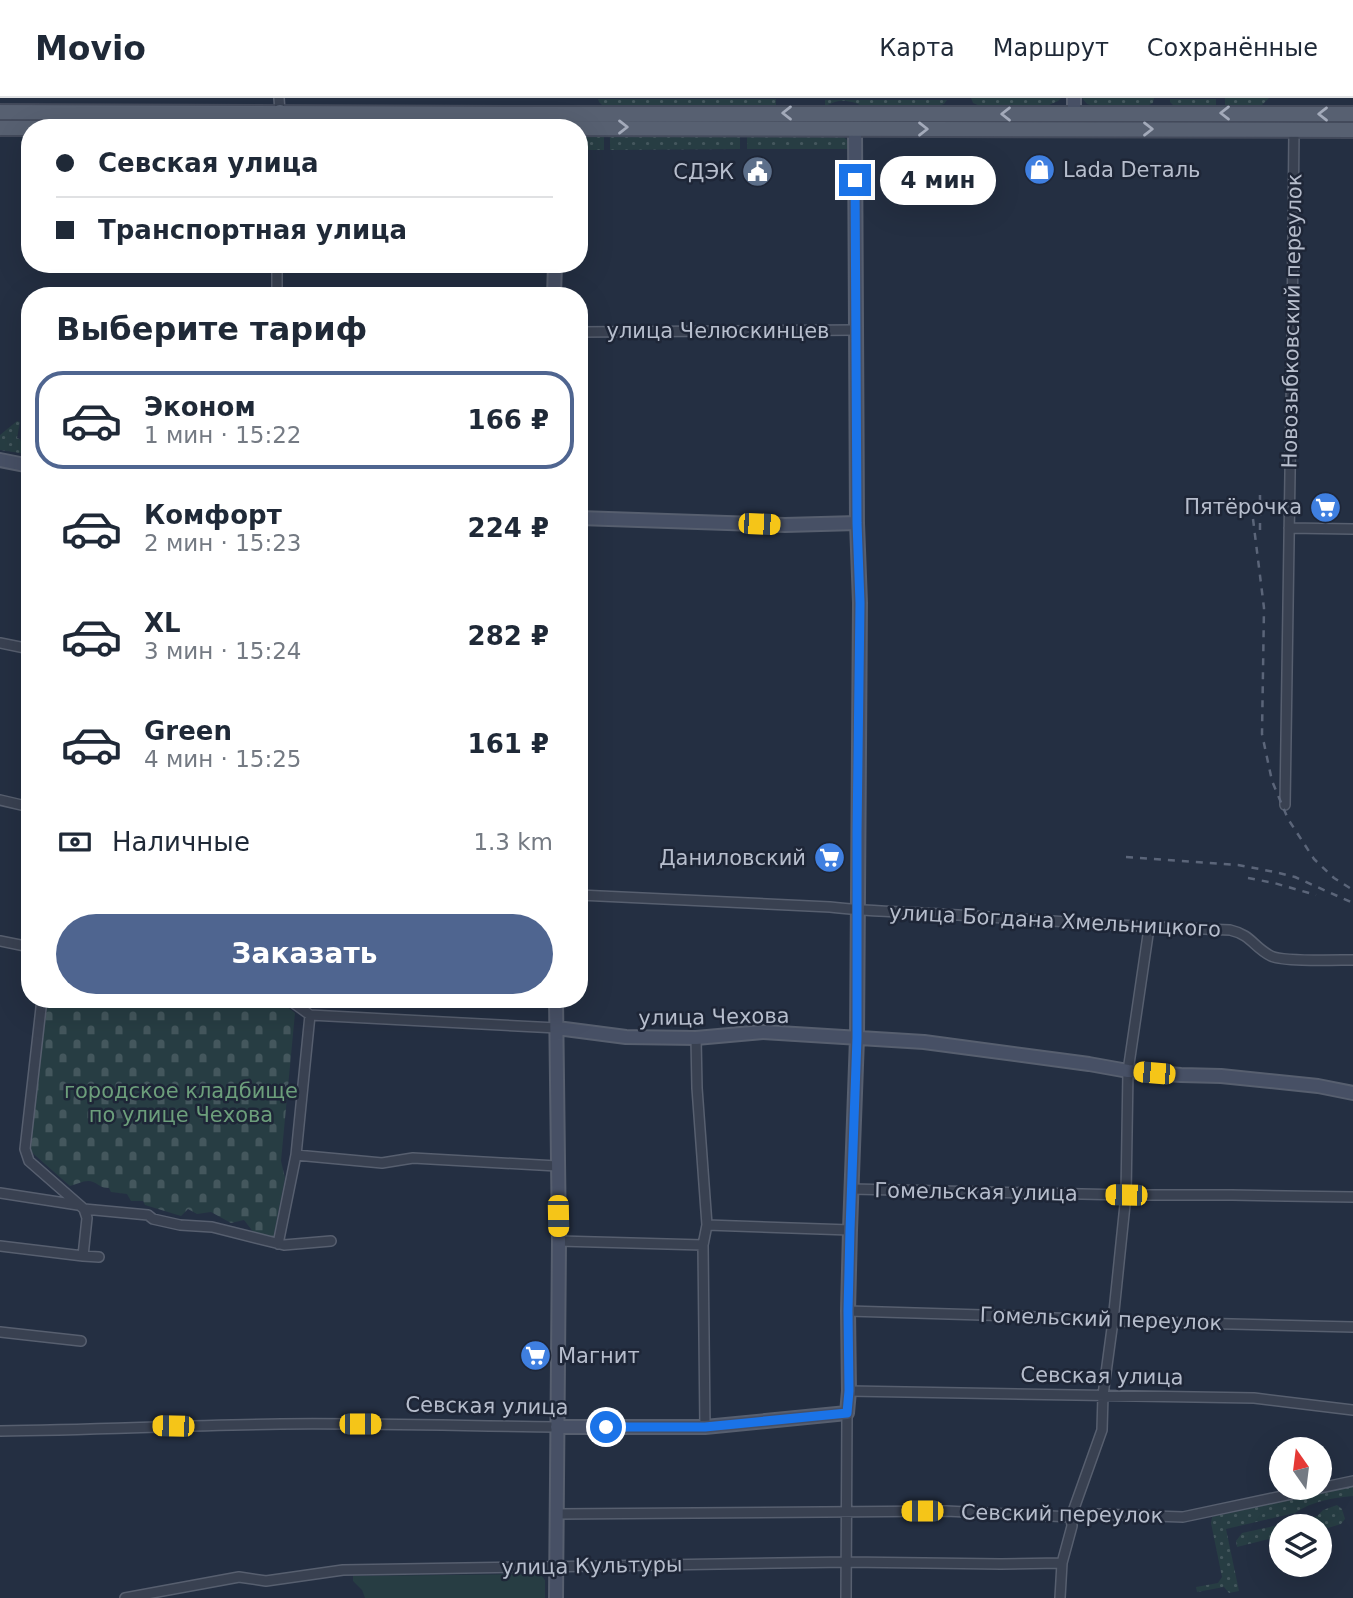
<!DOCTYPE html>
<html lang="ru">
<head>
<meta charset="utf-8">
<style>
	body { margin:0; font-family:"DejaVu Sans",sans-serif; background:#f2f2f3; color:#1f2937; height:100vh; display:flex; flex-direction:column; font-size:26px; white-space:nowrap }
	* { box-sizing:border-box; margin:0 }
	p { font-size:23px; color:#747a83 }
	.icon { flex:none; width:38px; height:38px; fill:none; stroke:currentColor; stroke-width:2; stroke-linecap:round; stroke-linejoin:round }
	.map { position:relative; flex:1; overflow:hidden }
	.side { position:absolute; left:21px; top:189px; width:567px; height:721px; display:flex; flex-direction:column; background:#fff; border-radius:28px; box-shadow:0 7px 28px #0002 }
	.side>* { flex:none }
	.banner { position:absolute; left:21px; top:21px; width:567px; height:154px; border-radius:28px; box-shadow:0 7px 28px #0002; display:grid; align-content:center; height:154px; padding:0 35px; background:#fff }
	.needle { width:46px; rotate:346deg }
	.tools { position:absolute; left:1269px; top:1339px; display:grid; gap:14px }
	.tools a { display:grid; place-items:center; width:63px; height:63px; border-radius:50%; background:#fff; box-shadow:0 7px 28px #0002; font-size:35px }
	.end { position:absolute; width:32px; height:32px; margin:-16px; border:9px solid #1a73e8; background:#fff; box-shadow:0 0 0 4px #fff }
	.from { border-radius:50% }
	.bubble { position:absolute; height:49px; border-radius:24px; background:#fff; box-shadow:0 7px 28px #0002; font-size:23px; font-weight:600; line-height:49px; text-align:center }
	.car { position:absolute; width:21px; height:42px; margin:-21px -10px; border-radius:9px; box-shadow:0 0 5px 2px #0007; background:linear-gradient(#f5c518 24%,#345 0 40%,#f5c518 0 76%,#345 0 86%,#f5c518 0) }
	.banner b { display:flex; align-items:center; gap:24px; height:66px; font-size:26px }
	.banner b+b { border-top:2px solid #e0e1e3 }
	.banner i { width:18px; height:18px; background:#1f2937 }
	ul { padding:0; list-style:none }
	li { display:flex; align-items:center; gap:21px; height:98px; margin:0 14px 10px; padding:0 21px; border:4px solid transparent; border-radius:28px }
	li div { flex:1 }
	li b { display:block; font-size:26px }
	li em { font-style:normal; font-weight:600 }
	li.current { border-color:#4f6590 }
	li>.icon { width:63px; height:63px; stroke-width:1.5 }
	h2 { padding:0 35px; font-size:32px; line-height:84px }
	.pay { display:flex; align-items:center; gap:18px; height:77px; padding:0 35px; font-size:26px }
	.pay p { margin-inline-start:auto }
	.button { display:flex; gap:14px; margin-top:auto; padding:14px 35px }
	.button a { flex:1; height:80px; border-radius:42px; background:#4f6590; color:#fff; font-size:28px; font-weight:600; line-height:80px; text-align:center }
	header { display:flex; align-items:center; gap:42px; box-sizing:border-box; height:98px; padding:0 35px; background:#fff; border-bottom:2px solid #e0e1e3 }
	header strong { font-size:33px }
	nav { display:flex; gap:38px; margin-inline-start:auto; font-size:24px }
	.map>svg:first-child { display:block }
	.grass { fill:url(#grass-dots) }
	.cemetery { fill:url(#cemetery-stones) }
	.garden { fill:#273d43 }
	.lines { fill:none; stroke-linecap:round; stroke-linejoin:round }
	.street-casing { stroke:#575f6f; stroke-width:12 }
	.secondary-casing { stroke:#575f6f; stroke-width:16 }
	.primary-casing { stroke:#434a5b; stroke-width:18 }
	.street { stroke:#394151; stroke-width:9 }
	.secondary { stroke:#475065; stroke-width:12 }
	.primary { stroke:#576071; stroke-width:14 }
	.rail { stroke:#5b6579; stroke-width:2.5; stroke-dasharray:7 7; stroke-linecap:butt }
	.oneway { stroke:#a3aaba }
	.route { stroke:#1a73e8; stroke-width:9 }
	.labels { text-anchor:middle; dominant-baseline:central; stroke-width:5; stroke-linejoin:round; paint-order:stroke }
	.poi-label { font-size:21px; fill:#b6bdcc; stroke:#1e2637; text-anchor:end }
	.street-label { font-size:21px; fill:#b6bdcc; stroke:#1e2637 }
	.park-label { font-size:21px; fill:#6c9e7b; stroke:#1e2637 }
</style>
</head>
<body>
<header>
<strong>Movio</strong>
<nav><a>Карта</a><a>Маршрут</a><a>Сохранённые</a></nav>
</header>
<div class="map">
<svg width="1353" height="1500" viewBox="0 0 1353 1500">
	<defs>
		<pattern id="grass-dots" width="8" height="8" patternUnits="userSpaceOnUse" patternTransform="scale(1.75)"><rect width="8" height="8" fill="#273d43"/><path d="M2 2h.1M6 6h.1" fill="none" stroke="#44575d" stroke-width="1.8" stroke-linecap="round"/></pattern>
		<pattern id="cemetery-stones" width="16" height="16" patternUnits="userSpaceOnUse" patternTransform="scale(1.75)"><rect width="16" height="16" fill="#273d43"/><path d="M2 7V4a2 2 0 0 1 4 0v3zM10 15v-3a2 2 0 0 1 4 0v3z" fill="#44575d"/></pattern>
	</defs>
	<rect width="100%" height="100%" fill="#242f42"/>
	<path class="grass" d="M971,0h90l-3,3 -11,5h-67l-7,-3z
		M1082,0h72l-1,5 -6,3h-53l-7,-2z
		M1225,0h44l-8,8h-36z
		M598,1h178v7h-173l-4,-4z
		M1170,1h46v7h-42l-4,-4z
		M825,2h122l-3,4 -6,2h-76c-7,-4 -19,-7 -27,-4 -4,1 -6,3 -10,4z
		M604,35v17h-25v-16z
		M740,35v16l-130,1v-16z
		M747,35l93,1 7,6 3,9h-103z
		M17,323l3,1 -3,16 3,1 6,15 -26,-4v-15z
		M1353,1387v11c-20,2 -41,5 -58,17l-69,16 13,62 -10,2 -5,-6 -27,5 -1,-5 22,-4 4,-6 -11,-54 1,-6z
		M1337,1407l5,4 3,10 -4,5 -13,4 -8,-4 -7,2 -1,-8 5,-2 6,-6z
		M1301,1422l1,6h-21v10l-44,11 -1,-6 6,-8z"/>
	<path class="cemetery" d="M45,901h232l18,14 -14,148 4,17 -12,61 -19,-6 -10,-13 -13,3 -20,-11 -14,2 -9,-5 -7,7 -36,-11 -2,-4h-12l-4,-7 -16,-2 -2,-4c-8,0 -9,-3 -16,-6 -7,-3 -15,2 -23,4l-41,-36z"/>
	<path class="garden" d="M540,1476l5,6v18h-180l-3,-8 -9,-9v-5z"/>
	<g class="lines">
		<defs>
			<path id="street" d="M279,0l1,14
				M277,198v-32
				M579,234l277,-2
				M1289,430l64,1
				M0,545l30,6
				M0,702l30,7
				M1285,707l7,-463 2,-212
				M579,797l251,12c42,5 85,5 128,8 90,6 181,12 272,15 22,5 23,17 41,26 12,6 65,4 82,4
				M0,843l30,6
				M42,901l-17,150 4,12 55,48 3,9 -4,38 16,1
				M288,901l22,16 247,13
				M696,940l1,50 10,137 -4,20 2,182
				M296,1057l86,8 31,-5 144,8
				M852,1091l274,6h106l121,2
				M0,1095l78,12
				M84,1111l64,6 5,4 27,6 32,2 72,18 47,-4
				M707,1127l143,5
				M559,1143l144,4
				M278,1146l18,-89 14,-140
				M0,1148l83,10
				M848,1213l168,5 97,5 240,6
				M0,1234l81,9
				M849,1293l405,7 99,12
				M0,1333c94,-1 187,-6 281,-7 92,-1 184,2 276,3
				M557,1416l389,-3 125,6 26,-3 86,3 170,-36
				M125,1500l114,-21 27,4 77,-11 504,-8 154,2 61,-1
				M846,1500l1,-185
				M1060,1500l2,-35 10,-37 -1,-9 31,-87 1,-35 10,-74 13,-126 2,-124 21,-143"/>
			<path id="secondary" d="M1074,0v16
				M554,198l1,-32
				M0,362l30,6
				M579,420l206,7 72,-2
				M556,901l3,242 -3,357
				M557,930l69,9 70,1 67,-6 161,10 165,22 39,7 53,4 40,1 97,10 35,7
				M557,1329h148l142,-14 2,-22 -1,-80 2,-81 7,-192 3,-435 -3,-80 -2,-394"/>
			<path id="primary" d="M0,14l532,2h821
				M280,14v16
				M0,30h89
				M518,30l835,2"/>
		</defs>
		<use href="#street" class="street-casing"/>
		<use href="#secondary" class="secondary-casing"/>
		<use href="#primary" class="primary-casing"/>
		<use href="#street" class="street"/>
		<use href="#secondary" class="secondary"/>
		<use href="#primary" class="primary"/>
		<path class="rail" d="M1260,397v35
			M1253,421l11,89 -2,126 10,47 16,38 26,40 20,19 19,12
			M1126,759l112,8 37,7 20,5 58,26
			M1248,780l26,5 42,12"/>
	</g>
	<defs><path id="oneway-chevron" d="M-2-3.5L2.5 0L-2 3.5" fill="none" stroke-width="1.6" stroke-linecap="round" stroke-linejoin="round" transform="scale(1.75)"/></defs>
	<g class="oneway">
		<use href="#oneway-chevron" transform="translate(787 15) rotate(-180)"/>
		<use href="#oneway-chevron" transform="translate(1225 15) rotate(-180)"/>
		<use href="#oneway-chevron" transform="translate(1006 16) rotate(-180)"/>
		<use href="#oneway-chevron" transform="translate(1323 16) rotate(-180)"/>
		<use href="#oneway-chevron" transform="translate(623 29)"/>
		<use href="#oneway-chevron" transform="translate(923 31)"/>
		<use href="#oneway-chevron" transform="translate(1148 31)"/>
	</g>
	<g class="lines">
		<path class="route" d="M606,1329h99l142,-14 2,-22 -1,-80 2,-81 7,-192v-205l3,-230 -3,-80 -2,-343"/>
	</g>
	<defs>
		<symbol id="shop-disc" viewBox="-11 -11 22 22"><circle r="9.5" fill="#3f7fe0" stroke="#1e2637"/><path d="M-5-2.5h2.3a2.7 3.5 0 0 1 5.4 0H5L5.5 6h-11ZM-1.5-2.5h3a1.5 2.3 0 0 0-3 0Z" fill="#fff"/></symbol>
		<symbol id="civic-disc" viewBox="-11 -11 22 22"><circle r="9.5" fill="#5c6f8a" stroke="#1e2637"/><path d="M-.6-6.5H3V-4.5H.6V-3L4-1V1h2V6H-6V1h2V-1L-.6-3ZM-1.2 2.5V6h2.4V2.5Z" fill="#fff"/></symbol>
		<symbol id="supermarket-disc" viewBox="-11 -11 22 22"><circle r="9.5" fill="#3f7fe0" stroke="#1e2637"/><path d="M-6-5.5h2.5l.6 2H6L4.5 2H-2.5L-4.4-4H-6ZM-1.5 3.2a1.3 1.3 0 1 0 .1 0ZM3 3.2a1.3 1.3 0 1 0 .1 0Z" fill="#fff"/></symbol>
	</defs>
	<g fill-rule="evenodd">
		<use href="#shop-disc" x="1022" y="54" width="35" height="35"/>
		<use href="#civic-disc" x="740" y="56" width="35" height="35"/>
		<use href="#supermarket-disc" x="1308" y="392" width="35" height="35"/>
		<use href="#supermarket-disc" x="812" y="742" width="35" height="35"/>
		<use href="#supermarket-disc" x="518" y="1240" width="35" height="35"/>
	</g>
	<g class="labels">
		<g class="poi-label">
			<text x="1063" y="72" text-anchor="start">Lada Dеталь</text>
			<text x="734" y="74">СДЭК</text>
			<text x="1302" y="409">Пятёрочка</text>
			<text x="806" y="760">Даниловский</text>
			<text x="558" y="1258" text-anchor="start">Магнит</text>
		</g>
		<g class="street-label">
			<text transform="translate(1292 223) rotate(-89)">Новозыбковский переулок</text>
			<text x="718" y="233">улица Челюскинцев</text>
			<text transform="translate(1055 823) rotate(3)">улица Богдана Хмельницкого</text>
			<text transform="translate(714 919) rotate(-1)">улица Чехова</text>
			<text transform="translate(976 1094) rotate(1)">Гомельская улица</text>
			<text transform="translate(1101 1221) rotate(2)">Гомельский переулок</text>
			<text transform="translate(1102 1278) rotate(1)">Севская улица</text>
			<text transform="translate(487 1308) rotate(1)">Севская улица</text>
			<text transform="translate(1062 1416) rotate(1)">Севский переулок</text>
			<text transform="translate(592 1468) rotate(-1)">улица Культуры</text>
		</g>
		<g class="park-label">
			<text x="181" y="993">городское кладбище<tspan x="181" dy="24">по улице Чехова</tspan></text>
		</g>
	</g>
</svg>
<div class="tools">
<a><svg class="needle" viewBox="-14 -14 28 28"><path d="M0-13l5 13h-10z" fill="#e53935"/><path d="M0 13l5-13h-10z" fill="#747a83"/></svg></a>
<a><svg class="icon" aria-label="layers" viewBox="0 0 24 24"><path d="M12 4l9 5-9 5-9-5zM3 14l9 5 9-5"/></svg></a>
</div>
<i class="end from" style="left:606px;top:1329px"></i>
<i class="end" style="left:855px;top:82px"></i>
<div class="bubble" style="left:880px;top:58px;width:116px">4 мин</div>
<i class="car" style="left:759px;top:426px;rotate:92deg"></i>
<i class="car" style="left:1154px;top:975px;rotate:275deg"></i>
<i class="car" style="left:1126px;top:1097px;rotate:271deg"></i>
<i class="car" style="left:558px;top:1118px;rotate:179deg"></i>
<i class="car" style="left:360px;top:1326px;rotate:90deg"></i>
<i class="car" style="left:173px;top:1328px;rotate:271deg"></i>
<i class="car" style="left:922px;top:1413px;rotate:270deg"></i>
<div class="banner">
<b><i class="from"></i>Севская улица</b>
<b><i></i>Транспортная улица</b>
</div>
<section class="side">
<h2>Выберите тариф</h2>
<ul>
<li class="current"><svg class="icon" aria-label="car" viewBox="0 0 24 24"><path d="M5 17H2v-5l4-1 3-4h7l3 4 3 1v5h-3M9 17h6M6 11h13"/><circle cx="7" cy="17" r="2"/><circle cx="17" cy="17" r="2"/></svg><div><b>Эконом</b><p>1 мин · 15:22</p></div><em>166 ₽</em></li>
<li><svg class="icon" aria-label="car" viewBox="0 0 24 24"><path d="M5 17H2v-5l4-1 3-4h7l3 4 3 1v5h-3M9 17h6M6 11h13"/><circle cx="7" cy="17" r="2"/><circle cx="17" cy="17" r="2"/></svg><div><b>Комфорт</b><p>2 мин · 15:23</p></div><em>224 ₽</em></li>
<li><svg class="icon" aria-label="car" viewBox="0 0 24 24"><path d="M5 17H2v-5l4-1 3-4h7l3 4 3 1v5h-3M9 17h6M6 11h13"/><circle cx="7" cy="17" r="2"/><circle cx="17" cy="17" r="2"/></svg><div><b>XL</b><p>3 мин · 15:24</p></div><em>282 ₽</em></li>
<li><svg class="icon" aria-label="car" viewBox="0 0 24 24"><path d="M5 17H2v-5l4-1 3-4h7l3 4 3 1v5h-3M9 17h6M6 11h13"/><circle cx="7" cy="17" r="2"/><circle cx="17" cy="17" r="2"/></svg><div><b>Green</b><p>4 мин · 15:25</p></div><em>161 ₽</em></li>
</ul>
<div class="pay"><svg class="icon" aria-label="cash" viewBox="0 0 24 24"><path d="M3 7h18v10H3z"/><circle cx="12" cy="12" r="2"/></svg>Наличные<p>1.3 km</p></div>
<div class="button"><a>Заказать</a></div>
</section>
</div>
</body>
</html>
